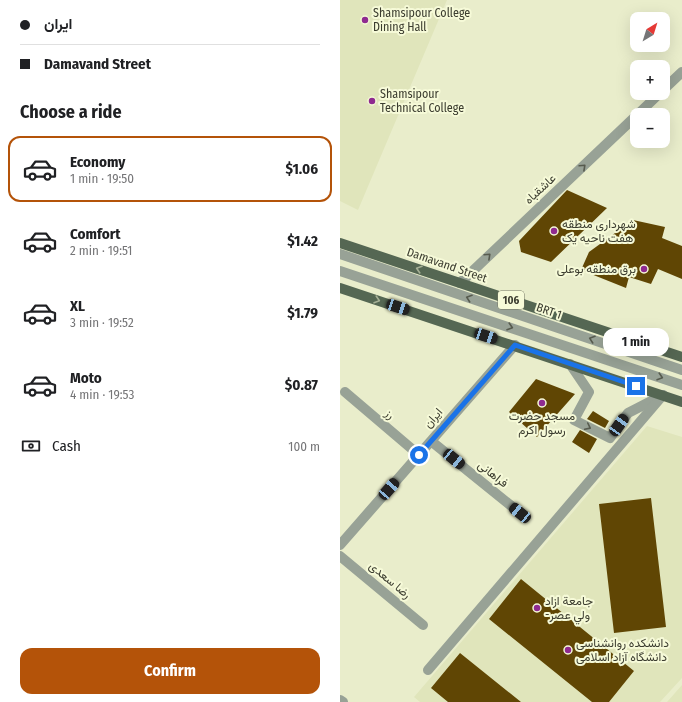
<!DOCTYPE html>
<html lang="en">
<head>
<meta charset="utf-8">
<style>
	body { margin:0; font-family:"Fira Sans Condensed",Vazirmatn,sans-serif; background:#f2f2f2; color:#202124; height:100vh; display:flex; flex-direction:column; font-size:15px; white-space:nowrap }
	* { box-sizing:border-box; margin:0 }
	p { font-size:13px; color:#757577 }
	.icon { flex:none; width:22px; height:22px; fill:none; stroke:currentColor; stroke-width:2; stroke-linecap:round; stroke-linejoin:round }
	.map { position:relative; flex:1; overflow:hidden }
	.details { display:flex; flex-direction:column; background:#fff; width:340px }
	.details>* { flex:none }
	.top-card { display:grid; align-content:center; height:88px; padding:0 20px; background:#fff }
	.needle { width:26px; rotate:38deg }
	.controls { position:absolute; left:290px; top:12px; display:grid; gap:8px }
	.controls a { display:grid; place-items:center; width:40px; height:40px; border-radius:8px; background:#fff; box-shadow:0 4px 16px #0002; font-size:20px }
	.end { position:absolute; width:18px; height:18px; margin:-9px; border:5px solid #1a73e8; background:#fff; box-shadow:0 0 0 2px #fff }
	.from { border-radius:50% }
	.bubble { position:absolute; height:28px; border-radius:12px; background:#fff; box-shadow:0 4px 16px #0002; font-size:13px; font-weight:700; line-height:28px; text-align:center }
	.car { position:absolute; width:12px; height:24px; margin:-12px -6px; border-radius:5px; box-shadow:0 0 3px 1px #0007; background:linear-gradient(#222 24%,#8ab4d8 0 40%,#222 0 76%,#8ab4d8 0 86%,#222 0) }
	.top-card b { display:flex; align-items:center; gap:14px; height:38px; font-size:15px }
	.top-card b+b { border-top:1px solid #e0e0e0 }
	.top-card i { width:10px; height:10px; background:#202124 }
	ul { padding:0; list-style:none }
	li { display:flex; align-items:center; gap:12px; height:66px; margin:0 8px 6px; padding:0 12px; border:2px solid transparent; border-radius:12px }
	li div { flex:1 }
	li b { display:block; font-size:15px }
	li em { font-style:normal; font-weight:700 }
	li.selected { border-color:#b45309 }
	li>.icon { width:36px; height:36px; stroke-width:1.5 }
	h2 { padding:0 20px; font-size:18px; line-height:48px }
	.pay { display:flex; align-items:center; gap:10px; height:44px; padding:0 20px; font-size:15px }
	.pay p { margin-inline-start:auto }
	.action { display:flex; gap:8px; margin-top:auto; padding:8px 20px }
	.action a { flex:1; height:46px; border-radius:12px; background:#b45309; color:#fff; font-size:16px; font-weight:700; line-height:46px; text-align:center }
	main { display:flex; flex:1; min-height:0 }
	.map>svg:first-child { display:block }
	.built { fill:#e0e5bb }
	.building { fill:#604604 }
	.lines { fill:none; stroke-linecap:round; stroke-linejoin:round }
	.lane { stroke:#98a296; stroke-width:10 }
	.street { stroke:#98a296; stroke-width:10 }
	.primary { stroke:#556753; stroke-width:10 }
	.oneway { stroke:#575b4e }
	.oneway2 { stroke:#a6b096 }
	.route { stroke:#1a73e8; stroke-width:5 }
	.poi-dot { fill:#8f2a90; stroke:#f6fad8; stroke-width:1.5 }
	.labels { text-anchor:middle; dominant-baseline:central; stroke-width:4; stroke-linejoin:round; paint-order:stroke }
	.shield { fill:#f6fad8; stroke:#737562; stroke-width:1 }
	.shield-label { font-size:11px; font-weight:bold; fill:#3b3c2f }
	.poi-label { font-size:12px; fill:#3b3c2f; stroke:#f6fad8; text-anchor:start }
	.street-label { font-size:12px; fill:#3b3c2f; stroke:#f6fad8 }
</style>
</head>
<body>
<main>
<section class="details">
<div class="top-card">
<b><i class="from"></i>ایران</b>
<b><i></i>Damavand Street</b>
</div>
<h2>Choose a ride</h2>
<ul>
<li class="selected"><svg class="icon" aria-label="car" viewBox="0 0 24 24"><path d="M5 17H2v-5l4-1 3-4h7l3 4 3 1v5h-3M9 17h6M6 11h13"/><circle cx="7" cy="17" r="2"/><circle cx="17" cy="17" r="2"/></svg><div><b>Economy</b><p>1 min · 19:50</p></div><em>$1.06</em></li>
<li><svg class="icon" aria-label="car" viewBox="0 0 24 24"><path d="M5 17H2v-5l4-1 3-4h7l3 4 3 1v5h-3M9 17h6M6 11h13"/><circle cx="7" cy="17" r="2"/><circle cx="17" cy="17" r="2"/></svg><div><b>Comfort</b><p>2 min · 19:51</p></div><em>$1.42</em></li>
<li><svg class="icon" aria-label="car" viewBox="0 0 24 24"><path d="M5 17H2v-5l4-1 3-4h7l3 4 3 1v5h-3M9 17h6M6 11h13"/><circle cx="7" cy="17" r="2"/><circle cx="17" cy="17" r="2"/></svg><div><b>XL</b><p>3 min · 19:52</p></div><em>$1.79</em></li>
<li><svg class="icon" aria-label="car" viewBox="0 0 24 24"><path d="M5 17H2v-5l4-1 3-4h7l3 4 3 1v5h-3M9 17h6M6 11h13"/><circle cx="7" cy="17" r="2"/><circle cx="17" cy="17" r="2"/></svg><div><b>Moto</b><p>4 min · 19:53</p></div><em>$0.87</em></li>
</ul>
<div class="pay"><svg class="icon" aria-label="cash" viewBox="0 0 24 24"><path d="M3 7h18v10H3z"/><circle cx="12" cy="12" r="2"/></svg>Cash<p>100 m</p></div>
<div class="action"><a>Confirm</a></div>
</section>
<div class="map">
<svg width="342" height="702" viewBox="0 0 342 702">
	<rect width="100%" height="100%" fill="#e9edcb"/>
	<path class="built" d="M0,0h107l-89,210 -18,-9z
		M307,426l35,11v241l-22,24h-240l-6,-5z
		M342,685v17h-15z"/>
	<path class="building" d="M227,190l40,18 -56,54 -30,-10 -2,-11z
		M293,220l32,7 -3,11 20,8v33l-24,-10 -7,15 -22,-7 -3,11 -45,-18 8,-18z
		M196,379l39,15 -38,43 -28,-25z
		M253,411l16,10 -4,7 -18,-9z
		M240,430l17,9 -8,14 -17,-11z
		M311,498l15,129 -52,6 -15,-129z
		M181,579l113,92 -25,31h-17l-103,-83z
		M120,653l61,49h-73l-17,-14z"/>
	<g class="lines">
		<path class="lane" d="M0,254l342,116
			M0,271l342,114
			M230,364l19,28 -15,28 36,18 18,-25 35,-18"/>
		<path class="street" d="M323,90l19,-18
			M297,115l23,-22
			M120,283l177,-168
			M5,392l74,63
			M91,441l89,72
			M0,545l175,-200
			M0,556l83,69
			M88,670l235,-275
			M0,700l3,2"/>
		<path class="primary" d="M0,243l342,114
			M0,288l342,114"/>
	</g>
	<defs><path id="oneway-chevron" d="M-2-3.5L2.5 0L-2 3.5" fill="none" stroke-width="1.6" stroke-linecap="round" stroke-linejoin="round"/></defs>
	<g class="oneway">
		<use href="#oneway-chevron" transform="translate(243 167) rotate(-43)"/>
		<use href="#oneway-chevron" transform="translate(148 256) rotate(-43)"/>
		<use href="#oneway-chevron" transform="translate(129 298) rotate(-161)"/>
		<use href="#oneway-chevron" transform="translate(170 327) rotate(18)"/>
		<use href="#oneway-chevron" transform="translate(252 339) rotate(-161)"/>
		<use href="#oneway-chevron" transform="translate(320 377) rotate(18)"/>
		<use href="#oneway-chevron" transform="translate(248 427) rotate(26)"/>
	</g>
	<g class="oneway2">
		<use href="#oneway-chevron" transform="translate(79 269) rotate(-162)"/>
		<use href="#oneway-chevron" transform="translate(37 300) rotate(18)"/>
	</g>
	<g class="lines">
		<path class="route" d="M79,455l96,-110 121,41"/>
	</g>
	<g class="poi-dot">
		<circle cx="25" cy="20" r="4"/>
		<circle cx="32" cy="101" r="4"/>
		<circle cx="214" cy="231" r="4"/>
		<circle cx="304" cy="269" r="4"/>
		<circle cx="202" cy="403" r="4"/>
		<circle cx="197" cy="608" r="4"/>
		<circle cx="228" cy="650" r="4"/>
	</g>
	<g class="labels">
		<rect class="shield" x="158" y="291" width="26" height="18" rx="3"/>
		<g class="shield-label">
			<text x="171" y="300">106</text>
		</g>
		<g class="poi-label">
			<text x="33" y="13">Shamsipour College<tspan x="33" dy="14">Dining Hall</tspan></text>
			<text x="40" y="94">Shamsipour<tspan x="40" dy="14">Technical College</tspan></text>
			<text x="222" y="224">شهرداری منطقه<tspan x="222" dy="14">هفت ناحیه یک</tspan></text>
			<text x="296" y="269" text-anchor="end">برق منطقه بوعلی</text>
			<text x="202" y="416" text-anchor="middle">مسجد حضرت<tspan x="202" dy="14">رسول اکرم</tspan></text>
			<text x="205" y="601">جامعة ازاد<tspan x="205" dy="14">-ولي عصر</tspan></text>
			<text x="236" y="643">دانشکده روانشناسی<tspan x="236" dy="14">دانشگاه آزاد اسلامی</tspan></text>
		</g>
		<g class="street-label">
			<text transform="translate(200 189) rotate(-43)">عاشقباه</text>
			<text transform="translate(107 265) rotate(19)">Damavand Street</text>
			<text transform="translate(209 311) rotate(19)">BRT 1</text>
			<text transform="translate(50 414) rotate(41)">رز</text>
			<text transform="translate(93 418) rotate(-49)">ایران</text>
			<text transform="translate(153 474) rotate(39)">فراهانی</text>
			<text transform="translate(50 580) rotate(40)">رضا سعدی</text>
		</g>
	</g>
</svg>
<div class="controls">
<a><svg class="needle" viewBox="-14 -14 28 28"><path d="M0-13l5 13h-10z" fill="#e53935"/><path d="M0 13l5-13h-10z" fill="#757577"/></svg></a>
<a>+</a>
<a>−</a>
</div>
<i class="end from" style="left:79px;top:455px"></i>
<i class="end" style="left:296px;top:386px"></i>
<div class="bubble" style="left:263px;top:328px;width:66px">1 min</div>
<i class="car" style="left:58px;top:307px;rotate:108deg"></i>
<i class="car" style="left:146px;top:336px;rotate:108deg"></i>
<i class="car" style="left:279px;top:425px;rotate:35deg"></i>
<i class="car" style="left:114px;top:459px;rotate:129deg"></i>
<i class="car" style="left:49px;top:489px;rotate:41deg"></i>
<i class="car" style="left:180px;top:513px;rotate:309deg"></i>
</div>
</main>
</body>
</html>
